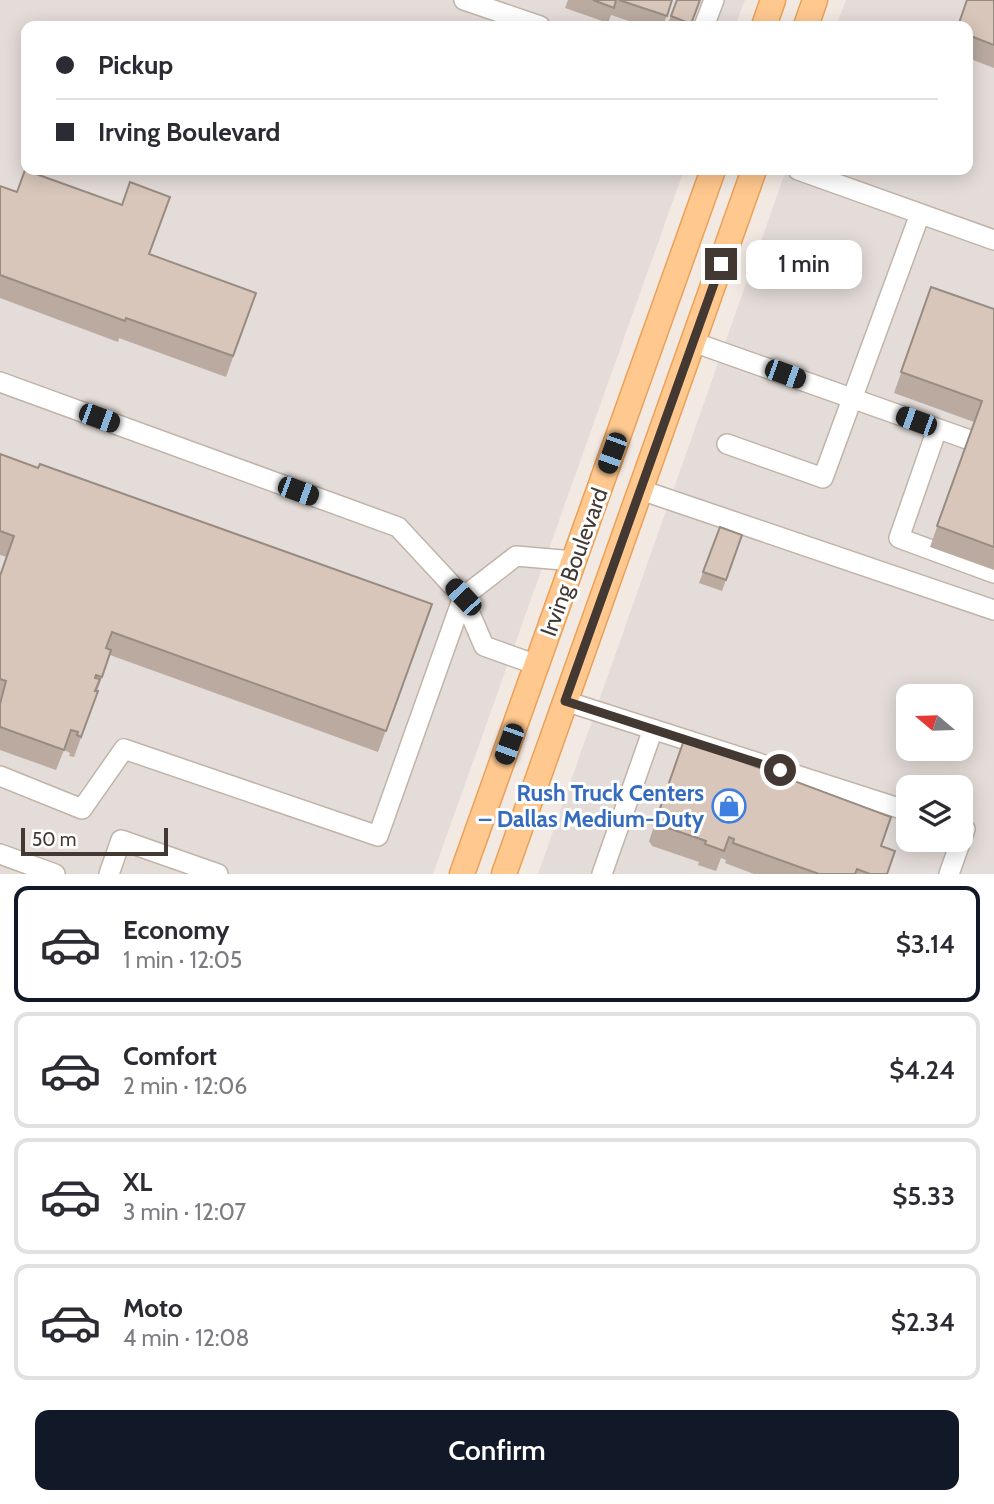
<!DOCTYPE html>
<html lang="en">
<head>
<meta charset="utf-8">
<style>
	body { margin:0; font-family:Cabin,sans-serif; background:#f2f2f3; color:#2b2b33; height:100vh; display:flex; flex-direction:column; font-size:26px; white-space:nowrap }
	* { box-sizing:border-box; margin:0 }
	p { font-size:23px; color:#7c7c81 }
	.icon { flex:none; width:38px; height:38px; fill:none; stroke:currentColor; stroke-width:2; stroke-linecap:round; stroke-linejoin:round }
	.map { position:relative; height:874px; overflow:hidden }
	.details { display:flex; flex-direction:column; background:#fff; flex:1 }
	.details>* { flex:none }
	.top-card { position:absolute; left:21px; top:21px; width:952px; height:154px; border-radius:14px; box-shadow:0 4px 18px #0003; display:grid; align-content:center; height:154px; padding:0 35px; background:#fff }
	.needle { width:46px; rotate:289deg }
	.buttons { position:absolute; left:896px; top:684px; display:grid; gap:14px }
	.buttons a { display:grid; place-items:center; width:77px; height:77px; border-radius:14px; background:#fff; box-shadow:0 4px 18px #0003; font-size:35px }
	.scale { position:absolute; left:21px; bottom:18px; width:147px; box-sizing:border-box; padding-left:7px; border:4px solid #443932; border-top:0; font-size:19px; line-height:24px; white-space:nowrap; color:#443932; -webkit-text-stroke:5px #fff; paint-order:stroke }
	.end { position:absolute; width:32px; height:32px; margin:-16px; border:9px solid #443932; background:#fff; box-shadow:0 0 0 4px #fff }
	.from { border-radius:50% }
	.bubble { position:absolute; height:49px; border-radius:14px; background:#fff; box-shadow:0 4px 18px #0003; font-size:23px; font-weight:600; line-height:49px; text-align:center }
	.car { position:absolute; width:21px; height:42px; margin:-21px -10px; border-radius:9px; box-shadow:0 0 5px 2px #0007; background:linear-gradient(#222 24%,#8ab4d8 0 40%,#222 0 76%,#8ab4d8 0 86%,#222 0) }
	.top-card b { display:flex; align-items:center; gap:24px; height:66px; font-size:26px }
	.top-card b+b { border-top:2px solid #e1e1e2 }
	.top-card i { width:18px; height:18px; background:#2b2b33 }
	ul { padding:12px 0 0; list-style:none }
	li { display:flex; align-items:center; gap:21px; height:116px; margin:0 14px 10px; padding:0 21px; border:4px solid #e1e1e2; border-radius:14px }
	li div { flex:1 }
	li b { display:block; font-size:26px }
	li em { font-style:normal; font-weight:600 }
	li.selected { border-color:#111827 }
	li>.icon { width:63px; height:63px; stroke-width:1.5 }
	.cta { display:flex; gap:14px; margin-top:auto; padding:14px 35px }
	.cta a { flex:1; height:80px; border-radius:14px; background:#111827; color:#fff; font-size:28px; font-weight:600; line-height:80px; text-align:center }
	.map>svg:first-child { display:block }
	.industrial { fill:#e4dcd8; fill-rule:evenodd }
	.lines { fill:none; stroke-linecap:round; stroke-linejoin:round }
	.minor-casing { stroke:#c1b3a7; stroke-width:22 }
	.major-casing { stroke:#eba057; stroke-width:27 }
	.minor { stroke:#fff; stroke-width:19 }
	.major { stroke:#ffc88f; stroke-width:24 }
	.wall { fill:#baaaa0 }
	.building { fill:#d8c6ba; stroke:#978b82; stroke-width:2 }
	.route { stroke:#443932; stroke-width:9 }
	.labels { text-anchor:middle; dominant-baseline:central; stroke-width:6; stroke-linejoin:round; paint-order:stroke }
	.street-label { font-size:23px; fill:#443932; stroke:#fff }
	.shop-label { font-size:23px; font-weight:bold; fill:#366cbe; stroke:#fff; text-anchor:end }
</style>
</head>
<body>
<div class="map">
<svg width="994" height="874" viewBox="0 0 994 874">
	<rect width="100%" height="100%" fill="#f2eae2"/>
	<path class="industrial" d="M0,0h745l-10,26h-709v144h658l-251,704h-433z
		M846,0h148v874h-456l248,-704h182v-144h-132zM908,696h53v53h-53zM908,788h53v52h-53z"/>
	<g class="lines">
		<defs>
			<path id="minor" d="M464,0l76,26
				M704,26l10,-26
				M798,170l196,70
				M693,342l274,97
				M0,382l398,145 65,70 21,49 53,19
				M937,429l-38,109 95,35
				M727,444l96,34 97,-264
				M641,490l353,120
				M565,701l343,110
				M0,776l82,33 42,-60 254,87 85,-239 53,-41 58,5
				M0,854l55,20
				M109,874l12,-34 97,34
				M602,874l51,-145
				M949,874l16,-45 -4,-1"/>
			<path id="major" d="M764,26l9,-26
				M806,26l9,-26
				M462,874l251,-704
				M504,874l250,-704"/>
		</defs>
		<use href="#minor" class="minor-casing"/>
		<use href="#major" class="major-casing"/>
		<use href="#minor" class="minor"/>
		<use href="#major" class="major"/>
	</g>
	<path class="wall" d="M568,0h104l-9,26h-19l-33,-11 -3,8 -43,-15z
		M677,0h23l-10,26h-23z
		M994,0v68l-26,-10v-32z
		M0,186l149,68 107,39 -30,84 -107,-39 -1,4 -118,-44z
		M931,287l63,22v261l-64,-23 44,-125 -80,-29z
		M0,454l432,150 -54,148 -268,-97 -13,36h1l-24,66 -5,-1 1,-3 -6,-3 -8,20 -56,-20v-174l7,-19 -7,-2z
		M720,527l22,8 -20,56 -23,-8z
		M684,740l197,106 6,28h-133l-29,-11 1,-3 -5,-2 -5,13 -18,-6 1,-3 -47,-16 -3,-5z"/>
	<path class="building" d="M593,0h23l-2,8z
		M619,0h53l-5,16z
		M677,0h23l-9,24 -20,-8z
		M967,0h27v45l-26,-10v-9h-10z
		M25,170l97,35 8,-23 40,15 -21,57 107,39 -23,63 -107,-38 -1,3 -125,-46v-89l17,6z
		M931,287l63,22v238l-57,-21 45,-125 -81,-29z
		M0,454l38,14 2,-4 392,140 -46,127 -274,-99 -6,16 5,2 -9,27 -6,-2 -1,3 5,1 -5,12h3l-17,46 -4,-2 1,-3 -7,-2 -7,20 -64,-23v-23l6,-23 -6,-2v-103l14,-40 -14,-5z
		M720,527l22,8 -16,45 -23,-8z
		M684,740l207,77 -10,29 14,5 -8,23h-17l-13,-5 -2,5h-36l-86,-31 1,-4 -5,-2 -5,14 -19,-7 1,-3 -47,-16 -3,-5z"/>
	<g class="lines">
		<path class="route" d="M721,264l-156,437 215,69"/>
	</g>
	<defs>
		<symbol id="shop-ring" viewBox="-11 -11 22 22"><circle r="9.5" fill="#fff" stroke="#3f7fe0" stroke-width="1.5"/><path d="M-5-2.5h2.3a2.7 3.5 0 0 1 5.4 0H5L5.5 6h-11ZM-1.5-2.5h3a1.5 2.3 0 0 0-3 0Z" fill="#3f7fe0"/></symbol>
	</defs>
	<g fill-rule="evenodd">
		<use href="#shop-ring" x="710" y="787" width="38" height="38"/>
	</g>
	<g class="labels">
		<g class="street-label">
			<text transform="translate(574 562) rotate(-70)">Irving Boulevard</text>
		</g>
		<g class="shop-label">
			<text x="704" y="793">Rush Truck Centers<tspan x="704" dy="26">– Dallas Medium-Duty</tspan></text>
		</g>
	</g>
</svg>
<div class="buttons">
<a><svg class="needle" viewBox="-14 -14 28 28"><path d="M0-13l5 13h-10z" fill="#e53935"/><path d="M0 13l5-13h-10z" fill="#7c7c81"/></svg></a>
<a><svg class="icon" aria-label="layers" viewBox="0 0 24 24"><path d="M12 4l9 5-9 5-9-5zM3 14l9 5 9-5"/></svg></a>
</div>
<div class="scale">50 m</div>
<i class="end from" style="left:780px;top:770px"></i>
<i class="end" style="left:721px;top:264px"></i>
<div class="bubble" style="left:746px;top:240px;width:116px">1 min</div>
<i class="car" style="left:785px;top:374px;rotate:110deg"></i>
<i class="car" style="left:99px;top:418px;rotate:110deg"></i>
<i class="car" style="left:916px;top:421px;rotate:290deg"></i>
<i class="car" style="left:612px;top:453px;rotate:200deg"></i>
<i class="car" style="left:298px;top:491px;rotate:110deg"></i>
<i class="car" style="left:463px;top:597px;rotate:317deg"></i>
<i class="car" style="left:509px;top:744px;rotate:200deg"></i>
<div class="top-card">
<b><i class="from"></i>Pickup</b>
<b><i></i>Irving Boulevard</b>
</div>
</div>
<section class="details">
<ul>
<li class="selected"><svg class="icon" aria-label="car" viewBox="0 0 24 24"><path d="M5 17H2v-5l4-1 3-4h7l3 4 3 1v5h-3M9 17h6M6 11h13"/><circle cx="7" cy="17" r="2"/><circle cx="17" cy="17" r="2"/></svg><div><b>Economy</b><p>1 min · 12:05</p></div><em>$3.14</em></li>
<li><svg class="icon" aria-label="car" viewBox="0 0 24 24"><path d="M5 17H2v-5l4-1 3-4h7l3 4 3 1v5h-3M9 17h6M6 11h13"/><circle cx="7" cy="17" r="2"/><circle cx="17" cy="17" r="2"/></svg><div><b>Comfort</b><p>2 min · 12:06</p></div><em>$4.24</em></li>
<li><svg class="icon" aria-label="car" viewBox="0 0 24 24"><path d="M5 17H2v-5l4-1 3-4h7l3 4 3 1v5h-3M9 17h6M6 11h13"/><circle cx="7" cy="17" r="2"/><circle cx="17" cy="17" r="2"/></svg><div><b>XL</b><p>3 min · 12:07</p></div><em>$5.33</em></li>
<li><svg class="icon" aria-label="car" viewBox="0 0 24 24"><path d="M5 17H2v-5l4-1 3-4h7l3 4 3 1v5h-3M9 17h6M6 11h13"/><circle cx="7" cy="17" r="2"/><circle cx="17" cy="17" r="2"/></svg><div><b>Moto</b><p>4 min · 12:08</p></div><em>$2.34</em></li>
</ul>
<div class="cta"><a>Confirm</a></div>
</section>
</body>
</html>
